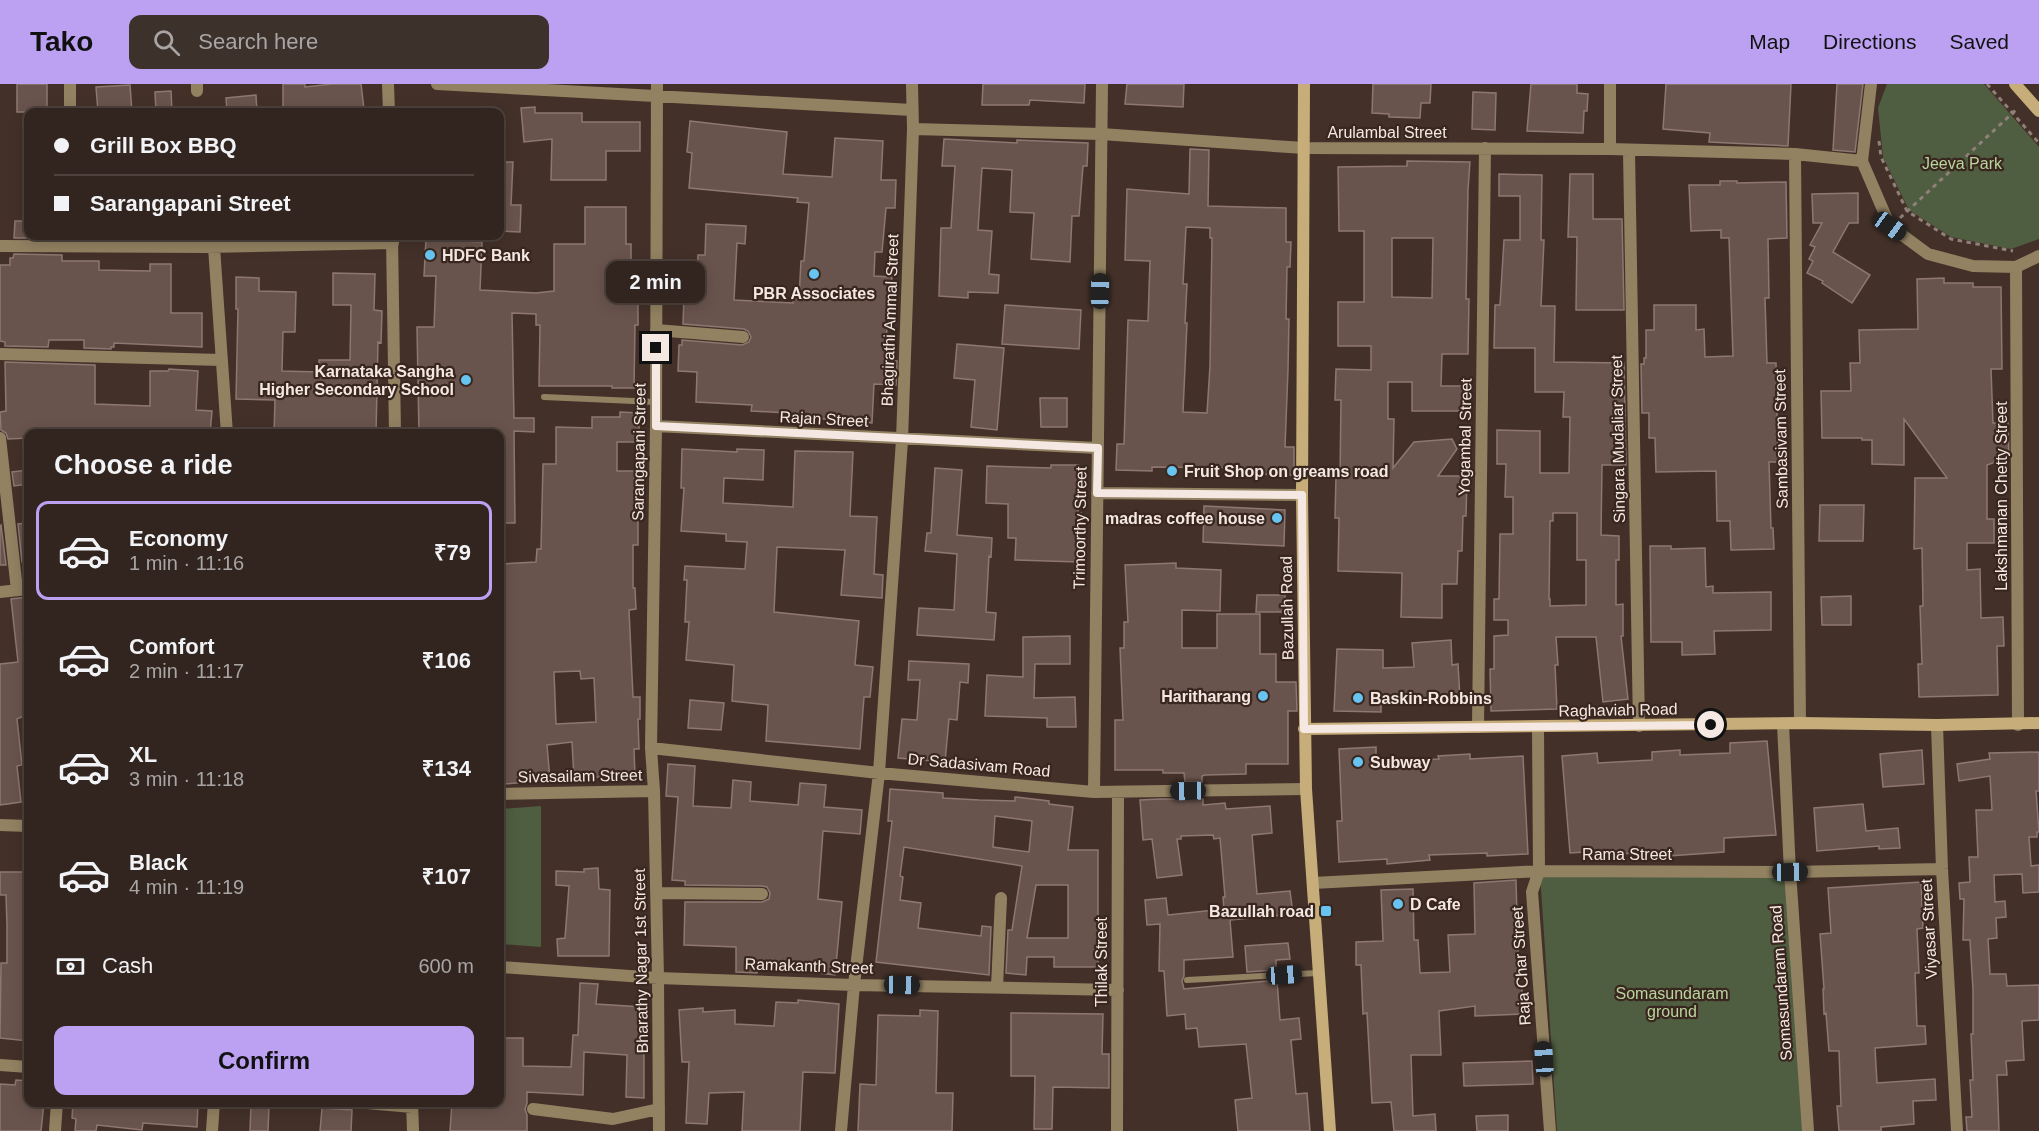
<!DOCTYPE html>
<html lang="en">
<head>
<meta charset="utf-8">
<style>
	body { margin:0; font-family:Helvetica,sans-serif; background:#3d312c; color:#f1f3f6; height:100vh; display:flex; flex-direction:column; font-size:22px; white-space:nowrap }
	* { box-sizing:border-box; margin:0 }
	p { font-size:20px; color:#a8a5a4 }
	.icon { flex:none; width:33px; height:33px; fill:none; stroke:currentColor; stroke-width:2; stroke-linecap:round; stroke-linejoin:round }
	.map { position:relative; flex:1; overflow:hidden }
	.sheet { position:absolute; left:24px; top:345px; width:480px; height:678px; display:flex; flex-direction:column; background:#32251f; border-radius:12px; box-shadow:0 3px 15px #0003,0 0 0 2px #4d423d }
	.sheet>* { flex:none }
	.hud { position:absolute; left:24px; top:24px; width:480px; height:132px; border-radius:12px; box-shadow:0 3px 15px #0003,0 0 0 2px #4d423d; display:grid; align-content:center; height:132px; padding:0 30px; background:#32251f }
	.end { position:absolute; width:27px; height:27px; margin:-14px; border:8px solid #f5e8e3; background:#111; box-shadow:0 0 0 3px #111 }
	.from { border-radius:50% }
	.bubble { position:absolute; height:42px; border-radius:12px; background:#32251f; box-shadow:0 3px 15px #0003,0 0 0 2px #4d423d; font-size:20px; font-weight:600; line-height:42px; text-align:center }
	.car { position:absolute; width:18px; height:36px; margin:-18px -9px; border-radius:8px; box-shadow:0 0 4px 2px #0007; background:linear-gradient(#222 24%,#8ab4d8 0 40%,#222 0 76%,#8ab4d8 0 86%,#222 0) }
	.hud b { display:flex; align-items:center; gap:21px; height:57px; font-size:22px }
	.hud b+b { border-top:2px solid #4d423d }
	.hud i { width:15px; height:15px; background:#f1f3f6 }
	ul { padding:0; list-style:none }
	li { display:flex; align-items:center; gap:18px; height:99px; margin:0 12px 9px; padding:0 18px; border:3px solid transparent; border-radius:12px }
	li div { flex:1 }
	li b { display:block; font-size:22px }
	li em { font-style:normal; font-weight:600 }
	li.on { border-color:#bca0f2 }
	li>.icon { width:54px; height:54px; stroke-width:1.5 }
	h2 { padding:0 30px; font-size:27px; line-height:72px }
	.pay { display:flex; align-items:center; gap:15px; height:66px; padding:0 30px; font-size:22px }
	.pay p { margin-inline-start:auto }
	.action { display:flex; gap:12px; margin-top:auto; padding:12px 30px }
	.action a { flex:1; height:69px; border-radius:12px; background:#bca0f2; color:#111; font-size:24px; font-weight:600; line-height:69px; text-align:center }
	header { display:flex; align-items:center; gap:36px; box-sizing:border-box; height:84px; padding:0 30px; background:#bca0f2; color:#111 }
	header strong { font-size:28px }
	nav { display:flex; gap:33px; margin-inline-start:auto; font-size:21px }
	.search { width:420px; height:54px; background:#3d312c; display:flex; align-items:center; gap:15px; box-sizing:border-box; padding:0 21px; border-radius:12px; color:#a8a5a4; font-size:22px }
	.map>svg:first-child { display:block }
	.green { fill:#4f5d40 }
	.building { fill:#69544d; stroke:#8e7770; stroke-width:1.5; fill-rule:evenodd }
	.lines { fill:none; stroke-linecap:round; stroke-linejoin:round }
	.path { stroke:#908079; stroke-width:3; stroke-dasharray:4.5 4.5; stroke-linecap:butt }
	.lane { stroke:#928262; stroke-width:6 }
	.street { stroke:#928262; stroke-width:12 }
	.secondary { stroke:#c6ad79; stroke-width:12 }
	.route { stroke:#f5e8e3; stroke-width:8 }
	.poi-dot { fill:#67c4f0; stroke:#39271f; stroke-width:2 }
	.labels { text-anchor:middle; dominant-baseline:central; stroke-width:4.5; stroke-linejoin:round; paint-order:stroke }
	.street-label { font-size:16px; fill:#f5e8e3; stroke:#39271f }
	.park-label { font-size:16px; fill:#b9d49d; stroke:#39271f }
	.poi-label { font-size:16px; font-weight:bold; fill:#f5e8e3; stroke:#39271f; text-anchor:start }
</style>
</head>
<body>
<header>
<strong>Tako</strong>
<div class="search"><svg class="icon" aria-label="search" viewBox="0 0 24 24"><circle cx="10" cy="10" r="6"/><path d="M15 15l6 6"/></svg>Search here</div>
<nav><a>Map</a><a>Directions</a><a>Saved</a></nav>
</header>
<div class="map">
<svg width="2039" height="1047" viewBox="0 0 2039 1047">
	<rect width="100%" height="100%" fill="#433129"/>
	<path class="green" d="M1887,0h97l55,63v92l-28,10 -60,-12 -42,-27 -26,-53 -5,-49z
		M541,722v141l-41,-3v-135z
		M1787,783l18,264h-248l-17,-258z"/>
	<path class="building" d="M17,0h30v28h-30z
		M283,0h22v3l27,-3h29l3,25 -39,3h-42z
		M983,0h102l-1,19 -54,-3 -1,5h-47z
		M1127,0h57l-1,23 -58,-3z
		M1373,0h58l-1,19h-9l-1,15 -31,-1v-3l-17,-1z
		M1531,0h46v9l11,1 -1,17h-3l-1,22 -56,-2z
		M1666,0h125l-3,62 -79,-4 1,-9 -47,-4z
		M1837,0h26l-8,68 -22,-2z
		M130,1l2,27h-34l-2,-25z
		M171,7l1,21h-16l-1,-20z
		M1473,8l23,1 -1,37 -23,-1z
		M256,11l1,17h-30l-1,-14z
		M535,23v6h47v9h58v29h-34v29h-55l1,-41 -28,3 -3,-34z
		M690,37l97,11 -4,42 49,3 3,-39 48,3 -2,39h15l-1,28h-9l-4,44h-7l-1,24 18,1 -8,83 13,1 -1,24 -22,-1 -2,39 -60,-5v5l-25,-2 1,-8 -37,-2 1,-6 -56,-3 1,-30 -19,-1 1,-26h3v-5l60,5 7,-3 2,-5 -3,-6 -4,-2 -61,-5 1,-28 12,1 2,-42h7l1,-31 40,2 -1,18 -8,-1 -3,57 59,3v-6l6,1 2,-37h3l5,-58 -12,-1 1,-4 -109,-10 3,-35 -5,-1z
		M944,55l73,4v-3l71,3 -1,23h-4l-4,50h-7l-2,46 -39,-3 3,-46 -24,-1 2,-42 -30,-2 -4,62 14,1 -3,43 10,1 -1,18 -30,-1v6l-29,-2 2,-68h10l4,-62h-13z
		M1190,65l19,1 -1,56 78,2v34h5l-1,25h-3l-1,52h3l-1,51 -3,77h9v28l-39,-1v-6l-103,-1v4l-36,-1 1,-26h7l4,-124 20,1 2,-60 -25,-1 2,-71 62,5zM1186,143l24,1v10h2l-2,128 -3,47 -24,-1 4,-89h-2l2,-39h-4z
		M1407,77l63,1 -2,28 -2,109h3l-1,55h-26l-1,32h25v25h-54v-29h-24v37h6l-1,49 21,-26 38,-3 5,10 -19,27h29l-1,40h-3l-1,35h-4l-1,33h-15v34l-41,-1 1,-44 -64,-2 1,-53h-4l1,-42 4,1 1,-77h-6l1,-31 35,1v-24h-33v-44h26v-71h-25l-1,-64 69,-1zM1392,154h41l-1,60 -40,-1z
		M500,78h13l-2,43h10l-1,27 -20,-1z
		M1499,90l43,1 -1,65h3l-3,66h14l-1,56 70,1 2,102h-24l-1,70 18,1v24h-3v45l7,-1v32h-2l7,63 -25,3 -7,-65h-40l2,28h-3l2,44 -66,2 -1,-42h4v-33l14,-1v-15h-14v-21h5l1,-65h13v-37h-8l1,-33h-9v-34l43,1v42h29l1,-56h-7l1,-25h-29v-44h-41l1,-43h5l4,-65h16v-44h-21zM1553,429h24v47h9v45l-36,1v-7h-1l1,-78h3z
		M1570,90h23v45h29l2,91h-48l1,-73h-9z
		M1720,97h17v2l49,-1 1,56 -19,1 1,59h-4l2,65h9l2,99h-9l2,66h2l1,21 -43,1 -1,-29h-13l-1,-50 -60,1 -1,-34h-6v-25h-7l-1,-49h3v-6h2v-28h8v-25h42v25l8,-1 1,28 28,-1 -4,-118h-8v-8l-30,1 -2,-46h31z
		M1858,109v30h-9l-16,29 37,23 -18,28 -30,-20 1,-2 -16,-8 6,-12 -4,-2 6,-12 -5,-2 12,-22h-9l-1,-29z
		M585,123h41v37h5v48h7v33h-3l-1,63h-22v-2h-73l1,-61h-4v-11l-24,-1 2,105h20v14l-20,-1 1,92h-15v-89h-81l-2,-107h17l2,-51h-12l2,-37 56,3 -2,48 56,3 18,-2v-47h31z
		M15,137h13v15h21v2h-35z
		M14,170l48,1v6h37v9l51,1v-7h21v49h31v34l-88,-4v4h-3v2l-27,-1v-8h-35l-1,7 -43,-1v-4l-5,-1v-76h10v-7h3z
		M333,189l42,1 -1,36 8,1 -1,32 -3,-1 -2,92h-102l1,-34 -39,-1 2,-90h-2v-32l23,1v13l37,1 -1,40h-12l-1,39 37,1v-12h31l1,-55h-18z
		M1944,194v5h29v4h28l1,82h-11l2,54h15l1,34 -22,8v54h7v24h-27v27l13,-1 1,49 22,-1 1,29h-7l1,49 -79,2 -1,-33h4l-2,-58h3l-1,-58 -8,1 1,-71h32l-43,-59v46l-32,-1v-24h-10v-2h-40l-1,-47h30l-1,-28h10l-1,-33 59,-1 -1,-50z
		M1005,221l76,5 -2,39 -77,-5z
		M957,260l47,4 -7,82 -26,-3 4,-47 -21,-2z
		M5,278l90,3v39l55,2v-35h18l1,-2 29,2 -2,39 16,1 -2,23h-112l1,-3 -33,-1v-2l-31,1 1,5h-8v4l-20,1 -2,-6 -5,-3 -1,-18 6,-1z
		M1040,314h27v29h-26z
		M620,328l19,1v29h-22v29h25v30h-4v44h-5v43h2l1,21 -7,1 4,87h7v22h-2l1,30h-5l1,27 -61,2 -2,-36 -25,3 3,35 -45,4 -5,-60v-160l36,-2 1,-13h4l2,-85h13v-37l36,1v-11h28zM580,587l1,8 13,-1 2,44 -40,2 -2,-52z
		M682,365l55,3v-3l27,1 -1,30 -39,-2 -1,25 70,4 2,-56 58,1 -3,64 27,1 -3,57 9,1 -1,23 -41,-3 4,-45 -68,-3 -3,65 85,9 -4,44 18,2 -3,30h-6l-4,52 -94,-8 2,-36 -36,-4 2,-36 -48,-5 3,-38h-4l2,-42h-3l1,-14 60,3 2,-27 -21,-1v-7l-45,-3 3,-43h-3z
		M1051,381h28l-1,48h3l-3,49 -63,-2 1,-22h-8v-34l-22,-1 1,-37 64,2z
		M935,384l27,2 -5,65 35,3 -1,19 -2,-1 -3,56 10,1 -2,27 -77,-5 2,-27 35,2 3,-56 -32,-3 2,-18h4z
		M28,386v14l-14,2 -2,-14z
		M1820,421h44l-1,36h-44z
		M1204,422l81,4 -1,36 -81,-4z
		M28,439v38l-6,1 -4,-38z
		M1,441l5,40h-6v-39z
		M1650,462h21v3l34,-1 1,39 7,-1v7l58,-1v38l-57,1 1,23 -33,1v-13h-31z
		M1176,479v5l45,2 -1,41 -38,-1v38h35v-34h43v40h16v28h20l1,29h-9v53h-42v10l-41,1 -3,1v6h-17l-1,-9h-21v-3h-48v-50h8l-3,-72h4v-26h4l-3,-57z
		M1257,511h28v17h-29z
		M1851,512v29h-29l-1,-28z
		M28,513v117l-11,5 5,46 -5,1 4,36 -21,3v-141l18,-2 -7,-63z
		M1070,552v28h-35l-1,34 41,-1 1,30h-29v-9l-62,-2 2,-41 36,2v-40z
		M1451,556l1,25 6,-1 2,34 -79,4v10l-47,-1 3,-62 46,1v18l31,-1 -2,-24z
		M909,577l60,3 -1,19 -8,-1 -3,38 -8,-1 -4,43 -47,-4 4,-39 15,1 3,-40h-12z
		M690,616l34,3 -3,27 -33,-2z
		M1767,657l9,94 -52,3v14l-69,5 -1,-5 -37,2v-4l-47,3 -8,-97 35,-3 1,10 54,-3v-8l28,-2v5l50,-2v-10z
		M1376,663v15l63,-3 -1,-3 32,-2v5l53,-3 5,98 -41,2v-3l-58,2 1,5 -43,4v-5l-48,3 -2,-41h5l-3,-72z
		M1922,666l2,34 -41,3 -3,-33z
		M2039,668v39h-3l3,41h-2v5h-8l2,29 8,-1v27l-16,1 -1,-19 -28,1 1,27 10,-1 1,16 -10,1 1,20 -9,1 2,35h16l1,12 32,-1v35l-17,1 2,39 -18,1 1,14h-10l2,56h-32l-1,-14h6l-2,-37h3l-2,-46h2v-44l-3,-50h-7l1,-41h-4l-1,-16 11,-1 -1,-25h9l-2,-47h16l-2,-34 -31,5 -2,-17 33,-5 -1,-6z
		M668,680l27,2 -2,40 38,2 2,-28 18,2 -1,19 48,4 2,-22 26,2 -2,22 38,3 -2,24 -37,-3 -5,68 24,3 -7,73 -16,-2v-2l-28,-4v-1l-34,-4v11l-21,-1v-25l-52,-2 1,-43h77l7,-3 1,-6 -3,-6 -5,-1 -77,-1v-4l-13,-1 6,-83 -12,-1z
		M890,705l53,4v5l36,2 36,1v-4l34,4v3l24,3 -5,43h30v117h-44v-10h-27l-1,18 -20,-2 2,-43h4l10,-64 -118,-19 -4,29 3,1 -3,23 21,3 -3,25 63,8 1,-10 9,1 -2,48 -113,-13 16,-141h-4zM995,732l37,5 -3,31 -36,-5zM1036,801h32v53h-41z
		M1160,715h43v6l22,-2 1,6 44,-3 2,27 -20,2 5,59 33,-3 3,23 -63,6 3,37 -49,3v16l-2,5 2,8 93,-9 3,40 19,-2 2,21 -10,1 5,54 11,-1 3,38h-72l-3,-31 17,-2 -6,-54 -47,3 -2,-19 -11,1 -1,-15 -18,2 -3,-45h-5l1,-47 -13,1 -2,-25 21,-2 2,17 56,-6 -1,-12h2l-5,-59 -6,1 -1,-4 -32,1v3h-4l5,36 -25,3 -5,-39 -9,1 -3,-40z
		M1863,720l3,27 32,-3 2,20 -21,1v-3l-62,5 -3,-43z
		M598,784l1,21 11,1 -1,66h-51l-1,-17 8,-1 4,-52 -13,-1v-14l28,1v-3z
		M0,788h28v169l-28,-3 1,-75h6v-37l-1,-31h-6z
		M1516,796l3,108h3l1,26 -48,2v-10l-36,5 2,44h-30l2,61 22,-2 1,17h-42l-3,-29 -19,1 -5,-90 -4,1 -2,-49h-5v-23l27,-1 -2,-51 32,-1 1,51h4l2,33 30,-1 -2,-37 27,-1 -1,-51z
		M1921,798l2,46 -6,1 2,44h-4l2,53h8l1,18 -51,4 2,35 58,-4 1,21 -23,1 1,23 -33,3v4h-42l-2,-25h4l-2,-55h-10l-3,-38 -2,1 -1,-25h1l-4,-55 11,-1 -3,-45z
		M1288,859l2,16 -14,1v10l-29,2 -2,-26z
		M580,899l18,1 -2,20 47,3 -2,34h3v57l-18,-1 1,-42 -43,-3 -1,43 -56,-3v11l-2,6 2,6v16h-77l2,-29h48v-64h23v28l48,1 2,-32h5z
		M798,916l41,4 -4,69 -32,-1 -3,59h-58l2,-39 -35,1 -2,31 -21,-1 3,-61h-7l-3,-52 24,-2v4l32,-2v14l39,2 2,-24 22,1z
		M920,926l18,1 -2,82h17l-1,38h-94l2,-47 16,1 2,-70 42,1z
		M1011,929l92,1 -1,40h7v34l-56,-1 -1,42h-18l1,-53h-24z
		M1532,977l1,23 -69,2 -1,-23z
		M16,996l12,1v21h16l-3,29h-41v-47l15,1z
		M73,1018h125l-1,25 -54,-4 -1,7 -45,-5 -1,6h-21l1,-12 -4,-1z
		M251,1021l18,1 -1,25h-18z
		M322,1024l30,2 -1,21h-31z
		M1508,1031v16h-31l-1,-15z"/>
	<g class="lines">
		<path class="path" d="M1987,0l52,59
			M1879,57l2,16 26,54 44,28 62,12
			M1900,134l118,-110"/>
		<path class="lane" d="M544,313l112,5
			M1187,896l131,-7"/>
		<path class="street" d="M70,0v28
			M197,0v7
			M388,0l1,28
			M437,0l475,26
			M1610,0v65
			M1871,0l-9,77 28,65 38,28 45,12 43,1 23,-11
			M913,45l188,5 203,14 306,1 185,5 67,7
			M1629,67l10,575
			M1795,70l5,569
			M392,153l3,197
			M0,162l207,1 186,-4
			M214,163l13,187
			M2016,183l2,458
			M656,246l87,7
			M0,270l221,6
			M656,342l442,22
			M0,354l17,152
			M1097,409l205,2
			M0,508l28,-3
			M28,638v3
			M1783,640l7,148 18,259
			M1937,641l5,144 15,262
			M1478,643l7,-579
			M1538,644l1,143 -7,21 18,239
			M651,664l228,25 215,19 212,-3
			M654,707l4,187 1,153
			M1094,708l8,-708
			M500,710l154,-3 -3,-43 5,-322 1,-342
			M0,741l28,1
			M1313,799l226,-12 251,1 152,-3
			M656,809l106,1
			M500,883l158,11 196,7 264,5
			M997,903l4,-89
			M0,981l28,2
			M355,1018l57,5
			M412,1018l1,29
			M533,1025l80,10 46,-10
			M55,1047l2,-29
			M212,1047l2,-29
			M841,1047l13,-146 25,-212 23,-333 11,-311 -1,-45
			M1117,1047l1,-338"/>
		<path class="secondary" d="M1304,0l-2,411 4,294 24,342
			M2015,0l24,27
			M1304,645l496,-6 137,2 102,-2"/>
	</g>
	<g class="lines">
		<path class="route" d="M656,264v78l442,22 -1,45 205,2 2,234 407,-4"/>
	</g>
	<g class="poi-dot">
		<circle cx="430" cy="171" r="6"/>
		<circle cx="814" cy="190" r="6"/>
		<circle cx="466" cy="296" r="6"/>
		<circle cx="1172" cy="387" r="6"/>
		<circle cx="1277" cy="434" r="6"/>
		<circle cx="1263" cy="612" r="6"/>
		<circle cx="1358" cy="614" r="6"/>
		<circle cx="1358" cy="678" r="6"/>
		<circle cx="1398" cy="820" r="6"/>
		<rect x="1320" y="821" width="12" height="12" rx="3"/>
	</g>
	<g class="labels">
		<g class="street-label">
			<text x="1387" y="48">Arulambal Street</text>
			<text transform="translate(890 236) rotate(-88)">Bhagirathi Ammal Street</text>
			<text transform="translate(824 335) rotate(3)">Rajan Street</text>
			<text transform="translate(1465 353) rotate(-89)">Yogambal Street</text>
			<text transform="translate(1618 355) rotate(-91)">Singara Mudaliar Street</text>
			<text transform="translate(1781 355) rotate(-91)">Sambasivam Street</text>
			<text transform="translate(639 368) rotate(-89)">Sarangapani Street</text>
			<text transform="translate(2001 412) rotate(-90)">Lakshmanan Chetty Street</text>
			<text transform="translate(1080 444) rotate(-89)">Trimoorthy Street</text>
			<text transform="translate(1287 524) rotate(-91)">Bazullah Road</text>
			<text transform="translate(1618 626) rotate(-1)">Raghaviah Road</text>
			<text transform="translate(979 681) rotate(5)">Dr Sadasivam Road</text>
			<text transform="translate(580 692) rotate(-1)">Sivasailam Street</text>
			<text x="1627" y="770">Rama Street</text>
			<text transform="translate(1929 845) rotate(-93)">Viyasar Street</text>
			<text transform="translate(641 877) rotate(-91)">Bharathy Nagar 1st Street</text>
			<text transform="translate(1101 878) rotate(-90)">Thilak Street</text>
			<text transform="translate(809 882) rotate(2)">Ramakanth Street</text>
			<text transform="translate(1521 882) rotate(-94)">Raja Char Street</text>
			<text transform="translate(1781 899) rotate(-94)">Somasundaram Road</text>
		</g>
		<g class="park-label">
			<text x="1962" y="79">Jeeva Park</text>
			<text x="1672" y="909">Somasundaram<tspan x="1672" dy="18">ground</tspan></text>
		</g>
		<g class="poi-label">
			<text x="442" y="171">HDFC Bank</text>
			<text x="814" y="209" text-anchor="middle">PBR Associates</text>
			<text x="454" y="287" text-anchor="end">Karnataka Sangha<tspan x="454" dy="18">Higher Secondary School</tspan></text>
			<text x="1184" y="387">Fruit Shop on greams road</text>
			<text x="1265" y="434" text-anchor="end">madras coffee house</text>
			<text x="1251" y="612" text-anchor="end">Haritharang</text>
			<text x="1370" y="614">Baskin-Robbins</text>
			<text x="1370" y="678">Subway</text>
			<text x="1410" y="820">D Cafe</text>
			<text x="1314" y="827" text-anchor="end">Bazullah road</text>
		</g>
	</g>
</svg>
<i class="end from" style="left:1711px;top:641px"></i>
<i class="end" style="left:656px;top:264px"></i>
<div class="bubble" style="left:606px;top:177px;width:99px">2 min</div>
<i class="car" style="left:1890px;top:142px;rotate:126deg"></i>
<i class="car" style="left:1100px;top:207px;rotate:1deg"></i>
<i class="car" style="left:1188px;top:707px;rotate:269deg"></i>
<i class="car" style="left:1790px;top:788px;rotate:89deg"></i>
<i class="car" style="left:1284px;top:891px;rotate:86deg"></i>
<i class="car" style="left:902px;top:901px;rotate:91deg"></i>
<i class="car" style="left:1544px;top:975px;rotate:356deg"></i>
<div class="hud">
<b><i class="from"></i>Grill Box BBQ</b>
<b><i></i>Sarangapani Street</b>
</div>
<section class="sheet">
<h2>Choose a ride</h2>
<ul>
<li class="on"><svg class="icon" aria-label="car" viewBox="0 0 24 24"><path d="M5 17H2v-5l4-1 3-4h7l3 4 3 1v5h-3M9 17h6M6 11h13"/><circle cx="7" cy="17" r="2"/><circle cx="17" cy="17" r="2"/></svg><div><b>Economy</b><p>1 min · 11:16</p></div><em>₹79</em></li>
<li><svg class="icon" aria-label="car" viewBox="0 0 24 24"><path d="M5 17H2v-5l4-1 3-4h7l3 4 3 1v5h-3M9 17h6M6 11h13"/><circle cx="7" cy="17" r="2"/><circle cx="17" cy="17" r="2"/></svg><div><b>Comfort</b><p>2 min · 11:17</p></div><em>₹106</em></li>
<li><svg class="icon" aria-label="car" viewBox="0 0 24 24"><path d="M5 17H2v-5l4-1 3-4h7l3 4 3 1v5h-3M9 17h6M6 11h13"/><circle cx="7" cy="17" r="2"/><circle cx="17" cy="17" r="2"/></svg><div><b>XL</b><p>3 min · 11:18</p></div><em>₹134</em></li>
<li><svg class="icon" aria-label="car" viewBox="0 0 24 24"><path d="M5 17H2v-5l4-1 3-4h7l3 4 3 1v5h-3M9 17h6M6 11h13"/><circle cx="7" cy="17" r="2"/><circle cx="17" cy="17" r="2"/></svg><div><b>Black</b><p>4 min · 11:19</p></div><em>₹107</em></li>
</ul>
<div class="pay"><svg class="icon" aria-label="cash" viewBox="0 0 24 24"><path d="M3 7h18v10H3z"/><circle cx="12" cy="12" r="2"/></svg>Cash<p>600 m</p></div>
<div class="action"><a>Confirm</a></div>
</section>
</div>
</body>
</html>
